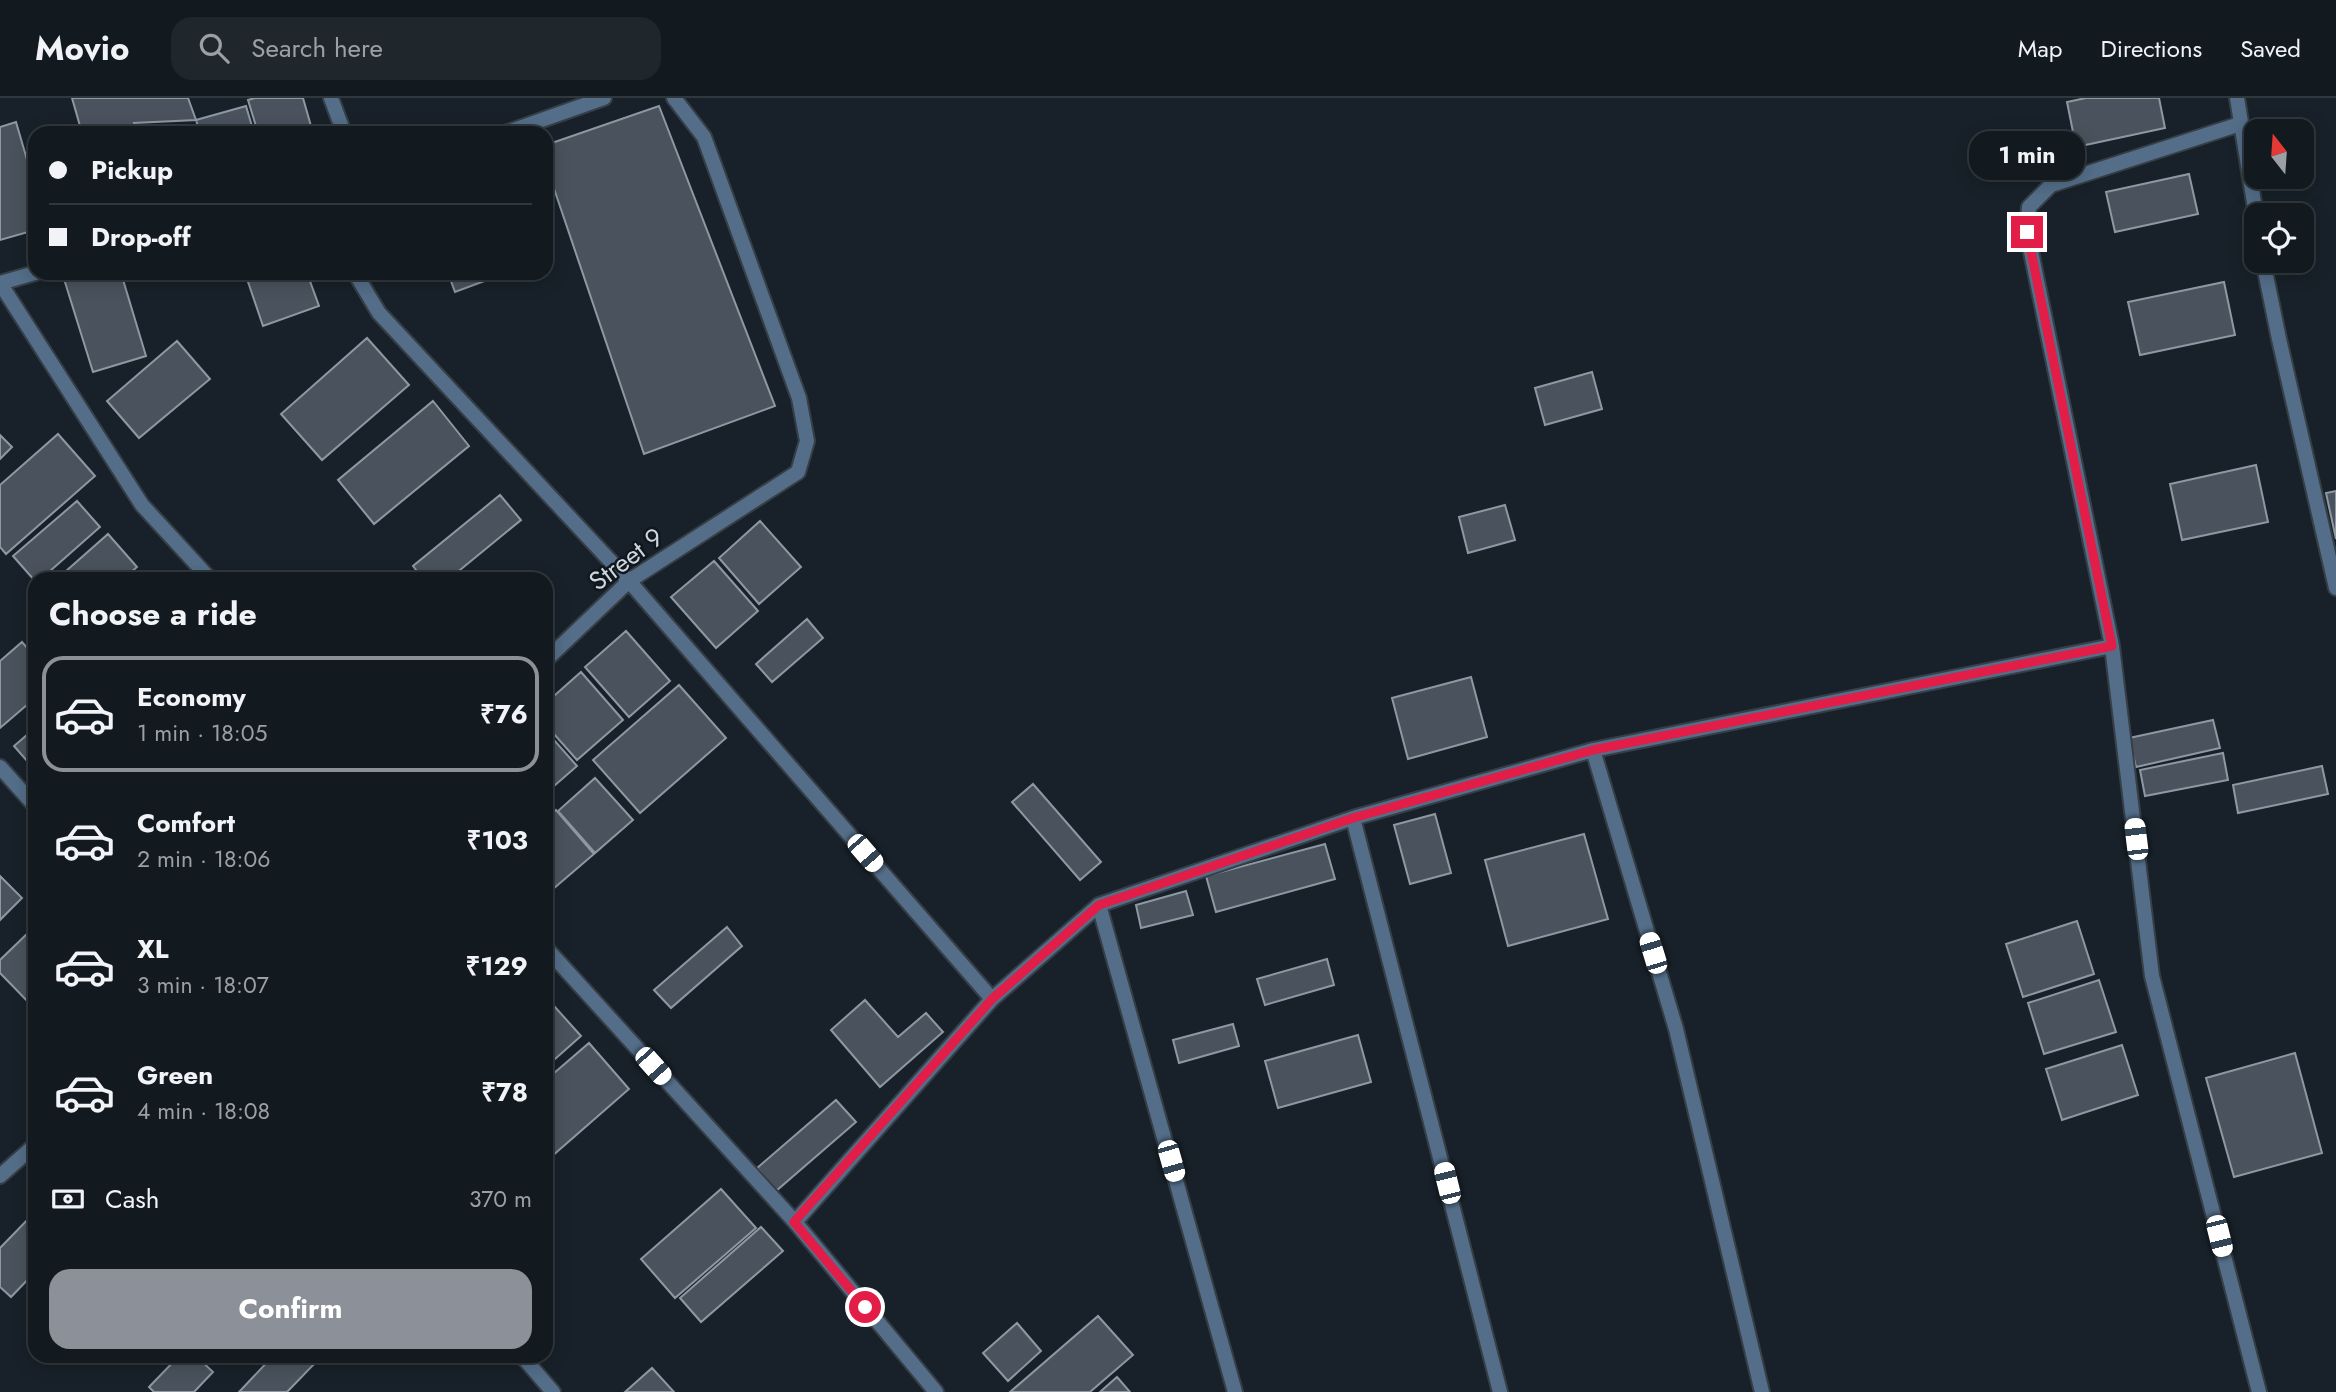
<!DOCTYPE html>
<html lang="en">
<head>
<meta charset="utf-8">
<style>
	body { margin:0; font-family:Jost,sans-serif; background:#1f262c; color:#f1f3f6; height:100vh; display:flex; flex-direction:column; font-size:26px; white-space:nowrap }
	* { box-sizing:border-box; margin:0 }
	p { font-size:23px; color:#9ca0a4 }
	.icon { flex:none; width:38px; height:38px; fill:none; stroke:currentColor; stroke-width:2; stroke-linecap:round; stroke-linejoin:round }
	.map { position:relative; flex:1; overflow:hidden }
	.side { position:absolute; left:28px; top:474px; width:525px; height:791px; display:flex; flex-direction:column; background:#12191f; border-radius:21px; box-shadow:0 4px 18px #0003,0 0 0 2px #31383d }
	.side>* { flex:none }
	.guide { position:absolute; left:28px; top:28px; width:525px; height:154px; border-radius:21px; box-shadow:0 4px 18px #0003,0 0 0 2px #31383d; display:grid; align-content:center; height:154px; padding:0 21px; background:#12191f }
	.needle { width:46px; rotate:343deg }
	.tools { position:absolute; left:2244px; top:21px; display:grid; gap:14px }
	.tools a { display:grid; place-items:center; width:70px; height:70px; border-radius:14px; background:#12191f; box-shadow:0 4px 18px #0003,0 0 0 2px #31383d; font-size:35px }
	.end { position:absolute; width:32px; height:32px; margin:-16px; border:9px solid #e11d48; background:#fff; box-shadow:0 0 0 4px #fff }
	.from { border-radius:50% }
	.bubble { position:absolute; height:49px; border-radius:21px; background:#12191f; box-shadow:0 4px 18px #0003,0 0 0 2px #31383d; font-size:23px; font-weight:700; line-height:49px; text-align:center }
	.car { position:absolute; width:21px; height:42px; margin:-21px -10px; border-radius:9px; box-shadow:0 0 5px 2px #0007; background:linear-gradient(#fff 24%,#345 0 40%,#fff 0 76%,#345 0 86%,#fff 0) }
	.guide b { display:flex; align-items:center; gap:24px; height:66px; font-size:26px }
	.guide b+b { border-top:2px solid #31383d }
	.guide i { width:18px; height:18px; background:#f1f3f6 }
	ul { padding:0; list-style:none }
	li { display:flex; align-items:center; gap:21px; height:116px; margin:0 14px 10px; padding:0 7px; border:4px solid transparent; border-radius:21px }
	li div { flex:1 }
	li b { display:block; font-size:26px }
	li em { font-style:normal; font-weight:700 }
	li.selected { border-color:#8c9099 }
	li>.icon { width:63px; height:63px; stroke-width:1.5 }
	h2 { padding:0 21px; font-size:32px; line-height:84px }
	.pay { display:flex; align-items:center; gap:18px; height:77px; padding:0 21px; font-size:26px }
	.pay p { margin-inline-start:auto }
	.button { display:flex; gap:14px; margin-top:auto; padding:14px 21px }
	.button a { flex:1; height:80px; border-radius:21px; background:#8c9099; color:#fff; font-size:28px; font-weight:700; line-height:80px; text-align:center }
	header { display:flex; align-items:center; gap:42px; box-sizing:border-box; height:98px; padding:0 35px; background:#12191f; border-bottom:2px solid #31383d }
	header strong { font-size:33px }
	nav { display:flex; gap:38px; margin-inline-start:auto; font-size:24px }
	.search { width:490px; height:63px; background:#1f262c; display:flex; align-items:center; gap:18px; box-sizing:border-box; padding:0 24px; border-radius:21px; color:#9ca0a4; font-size:26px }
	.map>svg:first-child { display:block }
	.building { fill:#4a535d; stroke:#8e98a3; stroke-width:2 }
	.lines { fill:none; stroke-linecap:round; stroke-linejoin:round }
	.street-casing { stroke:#363e46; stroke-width:18 }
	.street { stroke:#546e89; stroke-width:14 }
	.route { stroke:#e11d48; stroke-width:9 }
	.labels { text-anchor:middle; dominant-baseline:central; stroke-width:5; stroke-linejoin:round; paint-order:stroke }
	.street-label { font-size:26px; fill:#d1d6dc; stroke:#0f171f }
</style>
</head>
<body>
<header>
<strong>Movio</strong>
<div class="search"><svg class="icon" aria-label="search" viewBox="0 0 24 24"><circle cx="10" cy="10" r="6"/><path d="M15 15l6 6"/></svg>Search here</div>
<nav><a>Map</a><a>Directions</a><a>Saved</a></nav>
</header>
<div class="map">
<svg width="2336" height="1294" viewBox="0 0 2336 1294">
	<rect width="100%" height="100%" fill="#182129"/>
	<path class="building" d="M72,0h116l8,22 -62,3 3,10h-55z
		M255,0h48l10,35h-55l-10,-33z
		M2086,0h73l6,30 -89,19 -9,-45z
		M246,8l8,27h-54l-4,-13z
		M659,8l116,300 -131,48 -98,-289v-20z
		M16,24l19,65v43l-35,10v-113z
		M2189,76l9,40 -83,18 -9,-40z
		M83,175h38l25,83 -53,16 -29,-93z
		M245,175h62l12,33 -56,20z
		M448,175h58l-51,19z
		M2224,184l11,53 -95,20 -12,-53z
		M367,240l42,47 -87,75 -41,-46z
		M177,243l33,38 -71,59 -32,-37z
		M1592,274l10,37 -57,16 -10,-37z
		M433,303l36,45 -95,78 -36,-44z
		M58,336l37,42 -89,78 -6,-7v-62z
		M0,337l12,12 -12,12z
		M2256,367l12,57 -86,18 -12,-56z
		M2336,393v48l-10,-46z
		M500,397l21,25 -72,59h-26l-10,-13z
		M77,403l23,26 -59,52h-6v2l-22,-25z
		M1505,407l10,35 -47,13 -9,-36z
		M760,423l41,46 -42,37 -40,-46z
		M108,436l29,33 -14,12h-66z
		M714,463l44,50 -42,37 -45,-51z
		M143,474l6,7h-15z
		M807,521l16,19 -51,44 -16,-18z
		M626,533l44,50 -41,36 -44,-50z
		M35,535v14l-7,-8z
		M22,544l13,15v41l-35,30v-67z
		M581,574l42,48 -46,40 -31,-35v-22z
		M1471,579l16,60 -79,22 -16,-61z
		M679,587l47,53 -86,75 -47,-53z
		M2213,622l7,28 -84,19 -7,-29z
		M35,630v42l-21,-24z
		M546,633l31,35 -31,27z
		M2223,655l5,27 -83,16 -5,-26z
		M2322,668l6,28 -90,19 -5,-28z
		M595,680l38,42 -38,33 -37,-42z
		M1033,686l68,78 -21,18 -68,-78z
		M556,712l38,44 -48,41v-76z
		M1435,716l16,59 -41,11 -16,-59z
		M1584,736l24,85 -100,27 -23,-86z
		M1325,746l10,35 -119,33 -10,-36z
		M0,778l22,22 -22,22z
		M1186,793l7,24 -52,13 -5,-23z
		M2077,823l17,53 -71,23 -17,-53z
		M35,828v83l-35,-36v-13z
		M727,829l15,19 -71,62 -17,-18z
		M1327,861l7,26 -69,20 -8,-26z
		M2099,882l17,52 -72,22 -16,-51z
		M546,899l35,39 -35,31z
		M865,902l33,37 28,-24 17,19 -63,55 -49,-57z
		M1233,926l6,22 -60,17 -6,-23z
		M1358,937l13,47 -93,26 -13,-47z
		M589,945l40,46 -78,68 -5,-6v-71z
		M2122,947l16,50 -76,25 -16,-51z
		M2295,955l27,100 -88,24 -28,-99z
		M836,1002l20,22 -80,69 -19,-23z
		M721,1091l35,39 -81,70 -34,-39z
		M35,1114v60l-24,25 -11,-10v-39z
		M761,1129l22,24 -82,71 -21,-24z
		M1098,1218l35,39 -43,37h-80z
		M1017,1225l24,28 -33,30 -25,-28z
		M179,1258h17l17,16 -19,20h-40l-5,-5z
		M273,1258h44l3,2 -33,34h-48z
		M652,1270l22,24h-49z
		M1117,1279l13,15h-30z"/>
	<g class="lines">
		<defs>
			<path id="street" d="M331,0l13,35
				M2237,0l19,117
				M2240,26l-189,61 -22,22 -2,25 85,414 40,330 107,416
				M505,35l99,-35
				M2263,163l16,78 57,249
				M355,175l24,40 250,268 363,418
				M0,185l142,222 68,74
				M0,185l35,-10
				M546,562l83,-79 169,-109 9,-31 -8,-43 -95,-261 -30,-39
				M1593,652l83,279 86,363
				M0,669l35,39
				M1353,720l147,574
				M1099,807l136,487
				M546,850l249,274 141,170
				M0,1078l35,-31
				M795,1124l197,-223 107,-94 254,-87 240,-68 519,-104
				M522,1258l31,36"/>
		</defs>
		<use href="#street" class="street-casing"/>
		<use href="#street" class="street"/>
	</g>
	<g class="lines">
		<path class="route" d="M865,1209l-71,-85 198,-223 107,-94 254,-87 240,-68 519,-104 -85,-414"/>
	</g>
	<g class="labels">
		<g class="street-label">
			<text transform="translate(626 461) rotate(-37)">Street 9</text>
		</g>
	</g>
</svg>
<div class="tools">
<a><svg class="needle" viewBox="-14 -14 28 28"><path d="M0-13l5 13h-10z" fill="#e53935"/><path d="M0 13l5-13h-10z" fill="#9ca0a4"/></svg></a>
<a><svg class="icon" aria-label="locate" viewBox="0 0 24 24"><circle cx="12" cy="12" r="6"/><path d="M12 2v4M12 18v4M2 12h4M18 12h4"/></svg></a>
</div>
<i class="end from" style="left:865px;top:1209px"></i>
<i class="end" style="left:2027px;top:134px"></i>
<div class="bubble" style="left:1969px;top:33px;width:116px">1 min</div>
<i class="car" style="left:2136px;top:741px;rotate:353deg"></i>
<i class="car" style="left:865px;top:755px;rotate:139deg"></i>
<i class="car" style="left:1653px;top:855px;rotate:343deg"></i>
<i class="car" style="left:653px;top:968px;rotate:138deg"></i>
<i class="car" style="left:1171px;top:1063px;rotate:164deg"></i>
<i class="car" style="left:1447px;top:1085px;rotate:346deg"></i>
<i class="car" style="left:2219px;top:1138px;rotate:166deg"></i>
<div class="guide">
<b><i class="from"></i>Pickup</b>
<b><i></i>Drop-off</b>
</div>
<section class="side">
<h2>Choose a ride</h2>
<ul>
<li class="selected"><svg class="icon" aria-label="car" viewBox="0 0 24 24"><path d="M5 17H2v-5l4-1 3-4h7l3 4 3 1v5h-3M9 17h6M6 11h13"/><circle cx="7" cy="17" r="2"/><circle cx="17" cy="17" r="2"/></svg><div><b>Economy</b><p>1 min · 18:05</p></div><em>₹76</em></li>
<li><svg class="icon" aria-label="car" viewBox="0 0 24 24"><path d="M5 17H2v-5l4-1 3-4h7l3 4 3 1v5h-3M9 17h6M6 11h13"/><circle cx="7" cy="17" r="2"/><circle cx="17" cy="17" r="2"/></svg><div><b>Comfort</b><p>2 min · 18:06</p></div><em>₹103</em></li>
<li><svg class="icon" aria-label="car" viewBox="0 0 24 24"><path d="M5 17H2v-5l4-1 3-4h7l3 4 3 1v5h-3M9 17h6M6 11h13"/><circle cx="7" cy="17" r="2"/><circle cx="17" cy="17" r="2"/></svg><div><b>XL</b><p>3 min · 18:07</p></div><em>₹129</em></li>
<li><svg class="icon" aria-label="car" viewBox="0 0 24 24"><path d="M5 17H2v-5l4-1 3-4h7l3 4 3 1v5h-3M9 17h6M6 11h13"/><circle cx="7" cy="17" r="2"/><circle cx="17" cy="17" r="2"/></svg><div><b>Green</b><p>4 min · 18:08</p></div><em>₹78</em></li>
</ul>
<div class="pay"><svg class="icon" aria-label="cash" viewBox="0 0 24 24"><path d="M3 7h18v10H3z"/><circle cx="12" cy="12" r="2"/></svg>Cash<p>370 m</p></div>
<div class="button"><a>Confirm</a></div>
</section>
</div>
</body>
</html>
